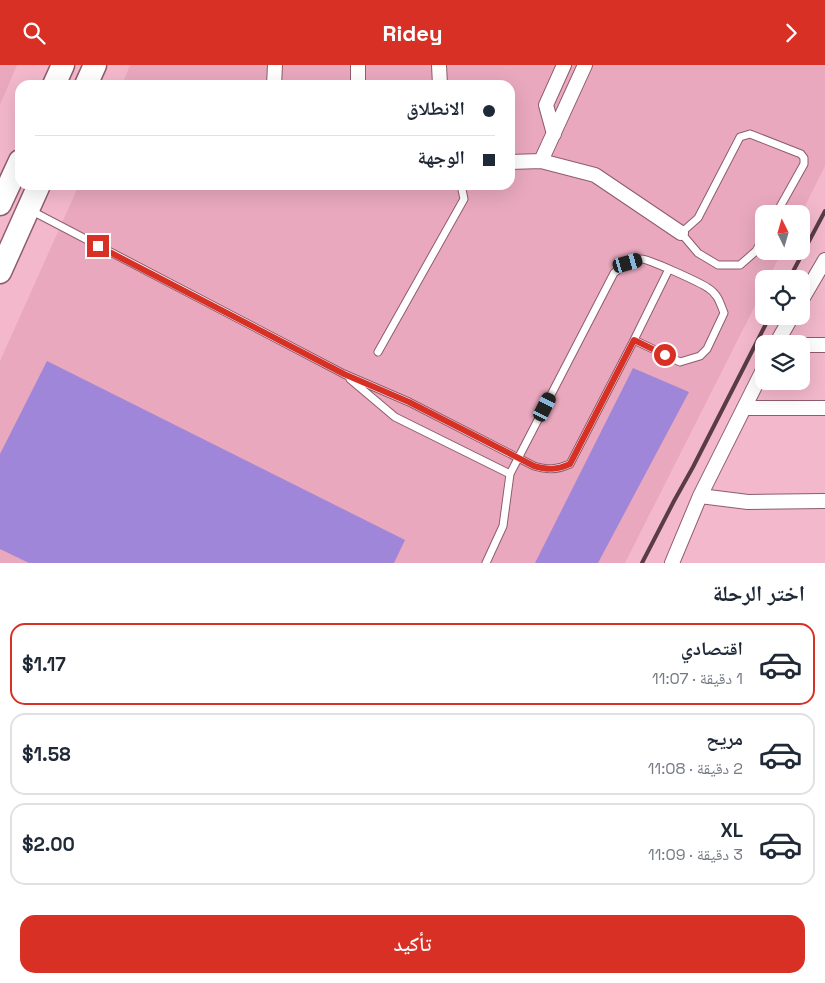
<!DOCTYPE html>
<html lang="ar">
<head>
<meta charset="utf-8">
<style>
	body { margin:0; font-family:"Space Grotesk","Noto Naskh Arabic",sans-serif; background:#f2f2f3; color:#1f2937; direction:rtl; height:100vh; display:flex; flex-direction:column; font-size:19px; white-space:nowrap }
	* { box-sizing:border-box; margin:0 }
	p { font-size:16px; color:#747a83 }
	.icon { flex:none; width:28px; height:28px; fill:none; stroke:currentColor; stroke-width:2; stroke-linecap:round; stroke-linejoin:round }
	.map { position:relative; height:498px; overflow:hidden; direction:ltr }
	.details { display:flex; flex-direction:column; background:#fff; flex:1 }
	.details>* { flex:none }
	.top-card { position:absolute; left:15px; top:15px; width:500px; height:110px; border-radius:15px; box-shadow:0 5px 20px #0002; direction:rtl; display:grid; align-content:center; height:110px; padding:0 20px; background:#fff }
	.needle { width:32px; rotate:355deg }
	.buttons { position:absolute; left:755px; top:140px; display:grid; gap:10px }
	.buttons a { display:grid; place-items:center; width:55px; height:55px; border-radius:10px; background:#fff; box-shadow:0 5px 20px #0002; font-size:25px }
	.end { position:absolute; width:22px; height:22px; margin:-11px; border:6px solid #d93025; background:#fff; box-shadow:0 0 0 2px #fff }
	.from { border-radius:50% }
	.car { position:absolute; width:15px; height:30px; margin:-15px -8px; border-radius:6px; box-shadow:0 0 4px 1px #0007; background:linear-gradient(#222 24%,#8ab4d8 0 40%,#222 0 76%,#8ab4d8 0 86%,#222 0) }
	.top-card b { display:flex; align-items:center; gap:18px; height:48px; font-size:19px }
	.top-card b+b { border-top:1px solid #e0e1e3 }
	.top-card i { width:12px; height:12px; background:#1f2937 }
	ul { padding:0; list-style:none }
	li { display:flex; align-items:center; gap:15px; height:82px; margin:0 10px 8px; padding:0 10px; border:2px solid #e0e1e3; border-radius:15px }
	li div { flex:1 }
	li b { display:block; font-size:19px }
	li em { font-style:normal; font-weight:600 }
	li.on { border-color:#d93025 }
	li>.icon { width:45px; height:45px; stroke-width:1.5 }
	h2 { padding:0 20px; font-size:22px; line-height:60px }
	.action { display:flex; gap:10px; margin-top:auto; padding:10px 20px }
	.action a { flex:1; height:58px; border-radius:15px; background:#d93025; color:#fff; font-size:20px; font-weight:600; line-height:58px; text-align:center }
	header { display:flex; justify-content:space-between; align-items:center; height:65px; padding:0 20px; background:#d93025; color:#fff; font-size:22px; font-weight:600 }
	.map>svg:first-child { display:block }
	.built { fill:#e9a8bd }
	.building { fill:#a086d8 }
	.lines { fill:none; stroke-linecap:round; stroke-linejoin:round }
	.service-casing { stroke:#8f5c6d; stroke-width:9 }
	.minor-casing { stroke:#8f5c6d; stroke-width:16 }
	.primary-casing { stroke:#8f5c6d; stroke-width:25 }
	.service { stroke:#fff; stroke-width:7 }
	.minor { stroke:#fff; stroke-width:14 }
	.primary { stroke:#fff; stroke-width:22 }
	.rail { stroke:#593c46; stroke-width:4 }
	.route { stroke:#d93025; stroke-width:6 }
</style>
</head>
<body>
<header><svg class="icon" aria-label="forward" viewBox="0 0 24 24"><path d="M9 5l7 7-7 7"/></svg>Ridey<svg class="icon" aria-label="search" viewBox="0 0 24 24"><circle cx="10" cy="10" r="6"/><path d="M15 15l6 6"/></svg></header>
<div class="map">
<svg width="825" height="498" viewBox="0 0 825 498">
	<rect width="100%" height="100%" fill="#f3b8cb"/>
	<path class="built" d="M0,0h17l-17,40z
		M130,0h695v101l-24,48h-37v37h18l-14,28h-4v9l-139,275h-625v-202l79,-176h431v-100h-388z"/>
	<path class="building" d="M47,296l358,179 -11,23h-365l-29,-14v-95z
		M633,303l56,24 -91,171h-63z"/>
	<g class="lines">
		<defs>
			<path id="service" d="M30,145l314,164 65,28 125,64c14,4 22,4 36,-2l64,-124 35,-71
				M764,171l-8,15 -16,14h-22l-20,-12 -17,-20 17,-15 42,-81 10,-3 51,20 3,4v6l-28,50
				M378,287l86,-153 -3,-14
				M350,314l45,38 115,57
				M486,498l17,-37 7,-52 104,-201c8,-6 16,-14 27,-14 6,-1 60,24 67,29 10,6 12,15 16,25l-17,36 -7,7 -20,6 -46,-22"/>
			<path id="minor" d="M358,0v20
				M439,0l1,20
				M274,20l1,-20
				M554,69l-8,-29 18,-40
				M541,96l44,-96
				M510,97l31,-1 54,14 86,58
				M801,236l24,-41
				M776,279l16,-28
				M801,280h24
				M744,343h81
				M700,431l48,6 77,-1
				M672,498l28,-67 64,-128"/>
			<path id="primary" d="M54,20l9,-20
				M86,20l9,-20
				M0,139l20,-43
				M0,207l39,-87"/>
		</defs>
		<use href="#service" class="service-casing"/>
		<use href="#minor" class="minor-casing"/>
		<use href="#primary" class="primary-casing"/>
		<use href="#service" class="service"/>
		<use href="#minor" class="minor"/>
		<use href="#primary" class="primary"/>
		<path class="rail" d="M789,214l36,-68
			M642,498l32,-62 19,-34 77,-151"/>
	</g>
	<g class="lines">
		<path class="route" d="M98,181l246,128 65,28 125,64c14,4 23,4 36,-2l64,-124 31,15"/>
	</g>
</svg>
<div class="buttons">
<a><svg class="needle" viewBox="-14 -14 28 28"><path d="M0-13l5 13h-10z" fill="#e53935"/><path d="M0 13l5-13h-10z" fill="#747a83"/></svg></a>
<a><svg class="icon" aria-label="locate" viewBox="0 0 24 24"><circle cx="12" cy="12" r="6"/><path d="M12 2v4M12 18v4M2 12h4M18 12h4"/></svg></a>
<a><svg class="icon" aria-label="layers" viewBox="0 0 24 24"><path d="M12 4l9 5-9 5-9-5zM3 14l9 5 9-5"/></svg></a>
</div>
<i class="end from" style="left:665px;top:290px"></i>
<i class="end" style="left:98px;top:181px"></i>
<i class="car" style="left:628px;top:198px;rotate:74deg"></i>
<i class="car" style="left:545px;top:342px;rotate:27deg"></i>
<div class="top-card">
<b><i class="from"></i>الانطلاق</b>
<b><i></i>الوجهة</b>
</div>
</div>
<section class="details">
<h2>اختر الرحلة</h2>
<ul>
<li class="on"><svg class="icon" aria-label="car" viewBox="0 0 24 24"><path d="M5 17H2v-5l4-1 3-4h7l3 4 3 1v5h-3M9 17h6M6 11h13"/><circle cx="7" cy="17" r="2"/><circle cx="17" cy="17" r="2"/></svg><div><b>اقتصادي</b><p>1 دقيقة · 11:07</p></div><em>$1.17</em></li>
<li><svg class="icon" aria-label="car" viewBox="0 0 24 24"><path d="M5 17H2v-5l4-1 3-4h7l3 4 3 1v5h-3M9 17h6M6 11h13"/><circle cx="7" cy="17" r="2"/><circle cx="17" cy="17" r="2"/></svg><div><b>مريح</b><p>2 دقيقة · 11:08</p></div><em>$1.58</em></li>
<li><svg class="icon" aria-label="car" viewBox="0 0 24 24"><path d="M5 17H2v-5l4-1 3-4h7l3 4 3 1v5h-3M9 17h6M6 11h13"/><circle cx="7" cy="17" r="2"/><circle cx="17" cy="17" r="2"/></svg><div><b>XL</b><p>3 دقيقة · 11:09</p></div><em>$2.00</em></li>
</ul>
<div class="action"><a>تأكيد</a></div>
</section>
</body>
</html>
